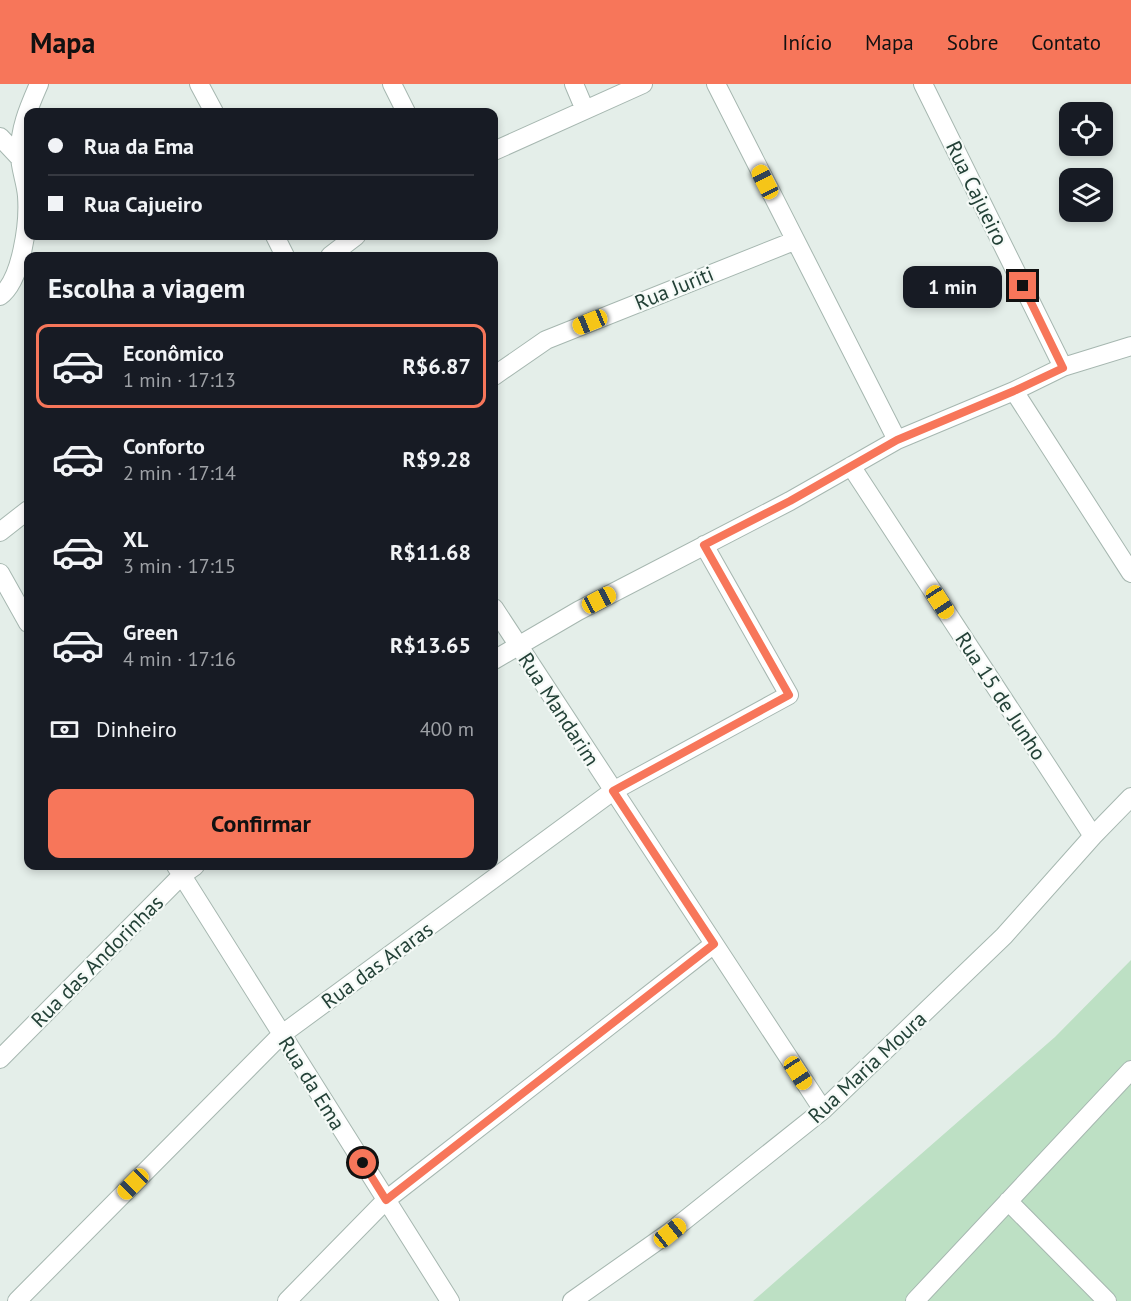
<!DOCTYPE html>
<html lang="pt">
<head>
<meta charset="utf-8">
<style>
	body { margin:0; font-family:"PT Sans",sans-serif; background:#242831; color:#f1f3f6; height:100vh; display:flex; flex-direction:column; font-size:22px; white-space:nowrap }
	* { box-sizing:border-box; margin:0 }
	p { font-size:20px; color:#9ea1a6 }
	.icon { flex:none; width:33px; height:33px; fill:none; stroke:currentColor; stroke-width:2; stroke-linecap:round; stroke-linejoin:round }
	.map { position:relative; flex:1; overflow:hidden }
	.sheet { position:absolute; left:24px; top:168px; width:474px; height:618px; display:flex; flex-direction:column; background:#171b24; border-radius:12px; box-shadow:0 3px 9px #0003 }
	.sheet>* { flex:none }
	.hud { position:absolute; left:24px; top:24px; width:474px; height:132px; border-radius:12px; box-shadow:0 3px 9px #0003; display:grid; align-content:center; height:132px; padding:0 24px; background:#171b24 }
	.fabs { position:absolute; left:1059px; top:18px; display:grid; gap:12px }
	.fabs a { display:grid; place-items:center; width:54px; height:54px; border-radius:12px; background:#171b24; box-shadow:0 3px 9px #0003; font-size:30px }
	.end { position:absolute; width:27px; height:27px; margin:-14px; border:8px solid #f7765a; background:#111; box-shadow:0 0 0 3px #111 }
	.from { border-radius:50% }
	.bubble { position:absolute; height:42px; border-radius:12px; background:#171b24; box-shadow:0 3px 9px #0003; font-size:20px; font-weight:800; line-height:42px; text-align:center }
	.car { position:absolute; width:18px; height:36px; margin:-18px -9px; border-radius:8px; box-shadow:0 0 4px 2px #0007; background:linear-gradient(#f5c518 24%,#345 0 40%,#f5c518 0 76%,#345 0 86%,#f5c518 0) }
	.hud b { display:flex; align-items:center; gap:21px; height:57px; font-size:22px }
	.hud b+b { border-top:2px solid #363941 }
	.hud i { width:15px; height:15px; background:#f1f3f6 }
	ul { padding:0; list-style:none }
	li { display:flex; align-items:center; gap:18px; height:84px; margin:0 12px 9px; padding:0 12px; border:3px solid transparent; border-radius:12px }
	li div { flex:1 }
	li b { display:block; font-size:22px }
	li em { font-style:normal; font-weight:800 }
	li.selected { border-color:#f7765a }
	li>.icon { width:54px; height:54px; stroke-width:1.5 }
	h2 { padding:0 24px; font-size:27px; line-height:72px }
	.pay { display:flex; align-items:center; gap:15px; height:66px; padding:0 24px; font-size:22px }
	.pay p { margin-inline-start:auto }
	.primary-button { display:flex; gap:12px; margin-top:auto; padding:12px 24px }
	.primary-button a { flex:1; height:69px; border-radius:12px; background:#f7765a; color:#111; font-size:24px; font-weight:800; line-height:69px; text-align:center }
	header { display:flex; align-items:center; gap:36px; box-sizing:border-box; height:84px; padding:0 30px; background:#f7765a; color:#111 }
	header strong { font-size:28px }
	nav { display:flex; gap:33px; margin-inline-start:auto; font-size:21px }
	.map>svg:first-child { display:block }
	.green { fill:#bde0c4 }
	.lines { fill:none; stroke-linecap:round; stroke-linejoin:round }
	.minor-casing { stroke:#a6b7b0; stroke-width:20 }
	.minor { stroke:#fff; stroke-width:18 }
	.route { stroke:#f7765a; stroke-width:8 }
	.labels { text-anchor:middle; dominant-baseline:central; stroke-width:4.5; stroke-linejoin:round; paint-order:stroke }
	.street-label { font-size:21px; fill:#234137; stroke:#f5faf7 }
</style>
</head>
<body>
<header>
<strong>Mapa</strong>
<nav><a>Início</a><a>Mapa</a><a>Sobre</a><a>Contato</a></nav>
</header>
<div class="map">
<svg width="1131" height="1217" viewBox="0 0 1131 1217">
	<rect width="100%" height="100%" fill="#e4eee9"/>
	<path class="green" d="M1131,876v341h-378l302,-264z"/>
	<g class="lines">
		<defs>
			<path id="minor" d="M199,0l15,28
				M392,0l14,28
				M574,0l11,26
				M716,0l181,356
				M923,0l140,283
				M0,53l19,20
				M494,67l149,-67
				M275,152l10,20
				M330,172l26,-20
				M0,212c22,-16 29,-74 27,-100 -1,-14 -7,-28 -7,-41 -1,-26 9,-48 19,-71
				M494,292l52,-36 248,-99
				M1014,307l117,182
				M851,382l242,370
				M0,448l28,-22
				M0,489l28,50
				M494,524l329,502
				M494,576l84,-49 212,-110 107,-61 117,-49 49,-24 68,-21
				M176,782l274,435
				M0,975l182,-184 13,-9
				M1008,1117l99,100
				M17,1217l264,-266 332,-244 176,-96 -85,-150
				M287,1217l99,-101 328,-256
				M572,1217l98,-69 153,-122 181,-174 89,-100 38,-39
				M915,1217l216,-231"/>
		</defs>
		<use href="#minor" class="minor-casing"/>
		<use href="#minor" class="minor"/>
	</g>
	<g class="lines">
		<path class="route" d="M363,1079l23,37 328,-256 -101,-153 176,-96 -85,-150 86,-44 107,-61 117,-49 49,-23 -40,-82"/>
	</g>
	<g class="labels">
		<g class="street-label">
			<text transform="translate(977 109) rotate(64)">Rua Cajueiro</text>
			<text transform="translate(674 204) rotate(-22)">Rua Juriti</text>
			<text transform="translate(1001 612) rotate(57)">Rua 15 de Junho</text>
			<text transform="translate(559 625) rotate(57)">Rua Mandarim</text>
			<text transform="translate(97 877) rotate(-45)">Rua das Andorinhas</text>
			<text transform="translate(377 881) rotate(-36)">Rua das Araras</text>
			<text transform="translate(867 983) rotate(-43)">Rua Maria Moura</text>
			<text transform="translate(312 999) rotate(58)">Rua da Ema</text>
		</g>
	</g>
</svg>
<div class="fabs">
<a><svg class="icon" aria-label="locate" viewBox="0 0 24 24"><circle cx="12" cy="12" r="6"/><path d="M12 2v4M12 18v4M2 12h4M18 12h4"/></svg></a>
<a><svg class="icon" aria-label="layers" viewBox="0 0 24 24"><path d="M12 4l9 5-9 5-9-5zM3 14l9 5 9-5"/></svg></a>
</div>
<i class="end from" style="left:363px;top:1079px"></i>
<i class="end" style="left:1023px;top:202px"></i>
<div class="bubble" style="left:903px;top:182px;width:99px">1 min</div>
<i class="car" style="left:765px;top:98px;rotate:333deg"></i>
<i class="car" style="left:590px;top:238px;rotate:248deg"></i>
<i class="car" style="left:599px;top:516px;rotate:62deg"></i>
<i class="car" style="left:940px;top:518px;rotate:147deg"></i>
<i class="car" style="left:798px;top:989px;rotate:147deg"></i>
<i class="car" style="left:133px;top:1100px;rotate:225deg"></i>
<i class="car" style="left:670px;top:1149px;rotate:51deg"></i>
<div class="hud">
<b><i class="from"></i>Rua da Ema</b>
<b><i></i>Rua Cajueiro</b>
</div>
<section class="sheet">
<h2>Escolha a viagem</h2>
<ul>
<li class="selected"><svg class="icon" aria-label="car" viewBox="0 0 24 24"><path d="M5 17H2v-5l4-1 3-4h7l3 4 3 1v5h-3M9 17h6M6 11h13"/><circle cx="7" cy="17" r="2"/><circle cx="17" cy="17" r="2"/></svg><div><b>Econômico</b><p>1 min · 17:13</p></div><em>R$6.87</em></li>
<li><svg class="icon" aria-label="car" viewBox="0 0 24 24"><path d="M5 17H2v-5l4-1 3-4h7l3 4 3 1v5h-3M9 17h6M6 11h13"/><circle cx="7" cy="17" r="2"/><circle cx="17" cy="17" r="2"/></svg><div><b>Conforto</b><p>2 min · 17:14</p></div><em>R$9.28</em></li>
<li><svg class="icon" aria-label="car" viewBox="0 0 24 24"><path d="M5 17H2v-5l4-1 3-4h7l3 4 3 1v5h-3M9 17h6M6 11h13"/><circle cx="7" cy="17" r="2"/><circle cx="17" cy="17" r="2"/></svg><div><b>XL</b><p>3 min · 17:15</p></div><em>R$11.68</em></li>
<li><svg class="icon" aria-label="car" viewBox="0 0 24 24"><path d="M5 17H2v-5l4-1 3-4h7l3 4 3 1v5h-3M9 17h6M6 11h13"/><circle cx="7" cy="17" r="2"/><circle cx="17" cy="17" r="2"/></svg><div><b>Green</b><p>4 min · 17:16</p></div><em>R$13.65</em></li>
</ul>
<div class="pay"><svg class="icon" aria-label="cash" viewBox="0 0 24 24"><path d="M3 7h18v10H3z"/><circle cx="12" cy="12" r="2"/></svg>Dinheiro<p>400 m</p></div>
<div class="primary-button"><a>Confirmar</a></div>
</section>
</div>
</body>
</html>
